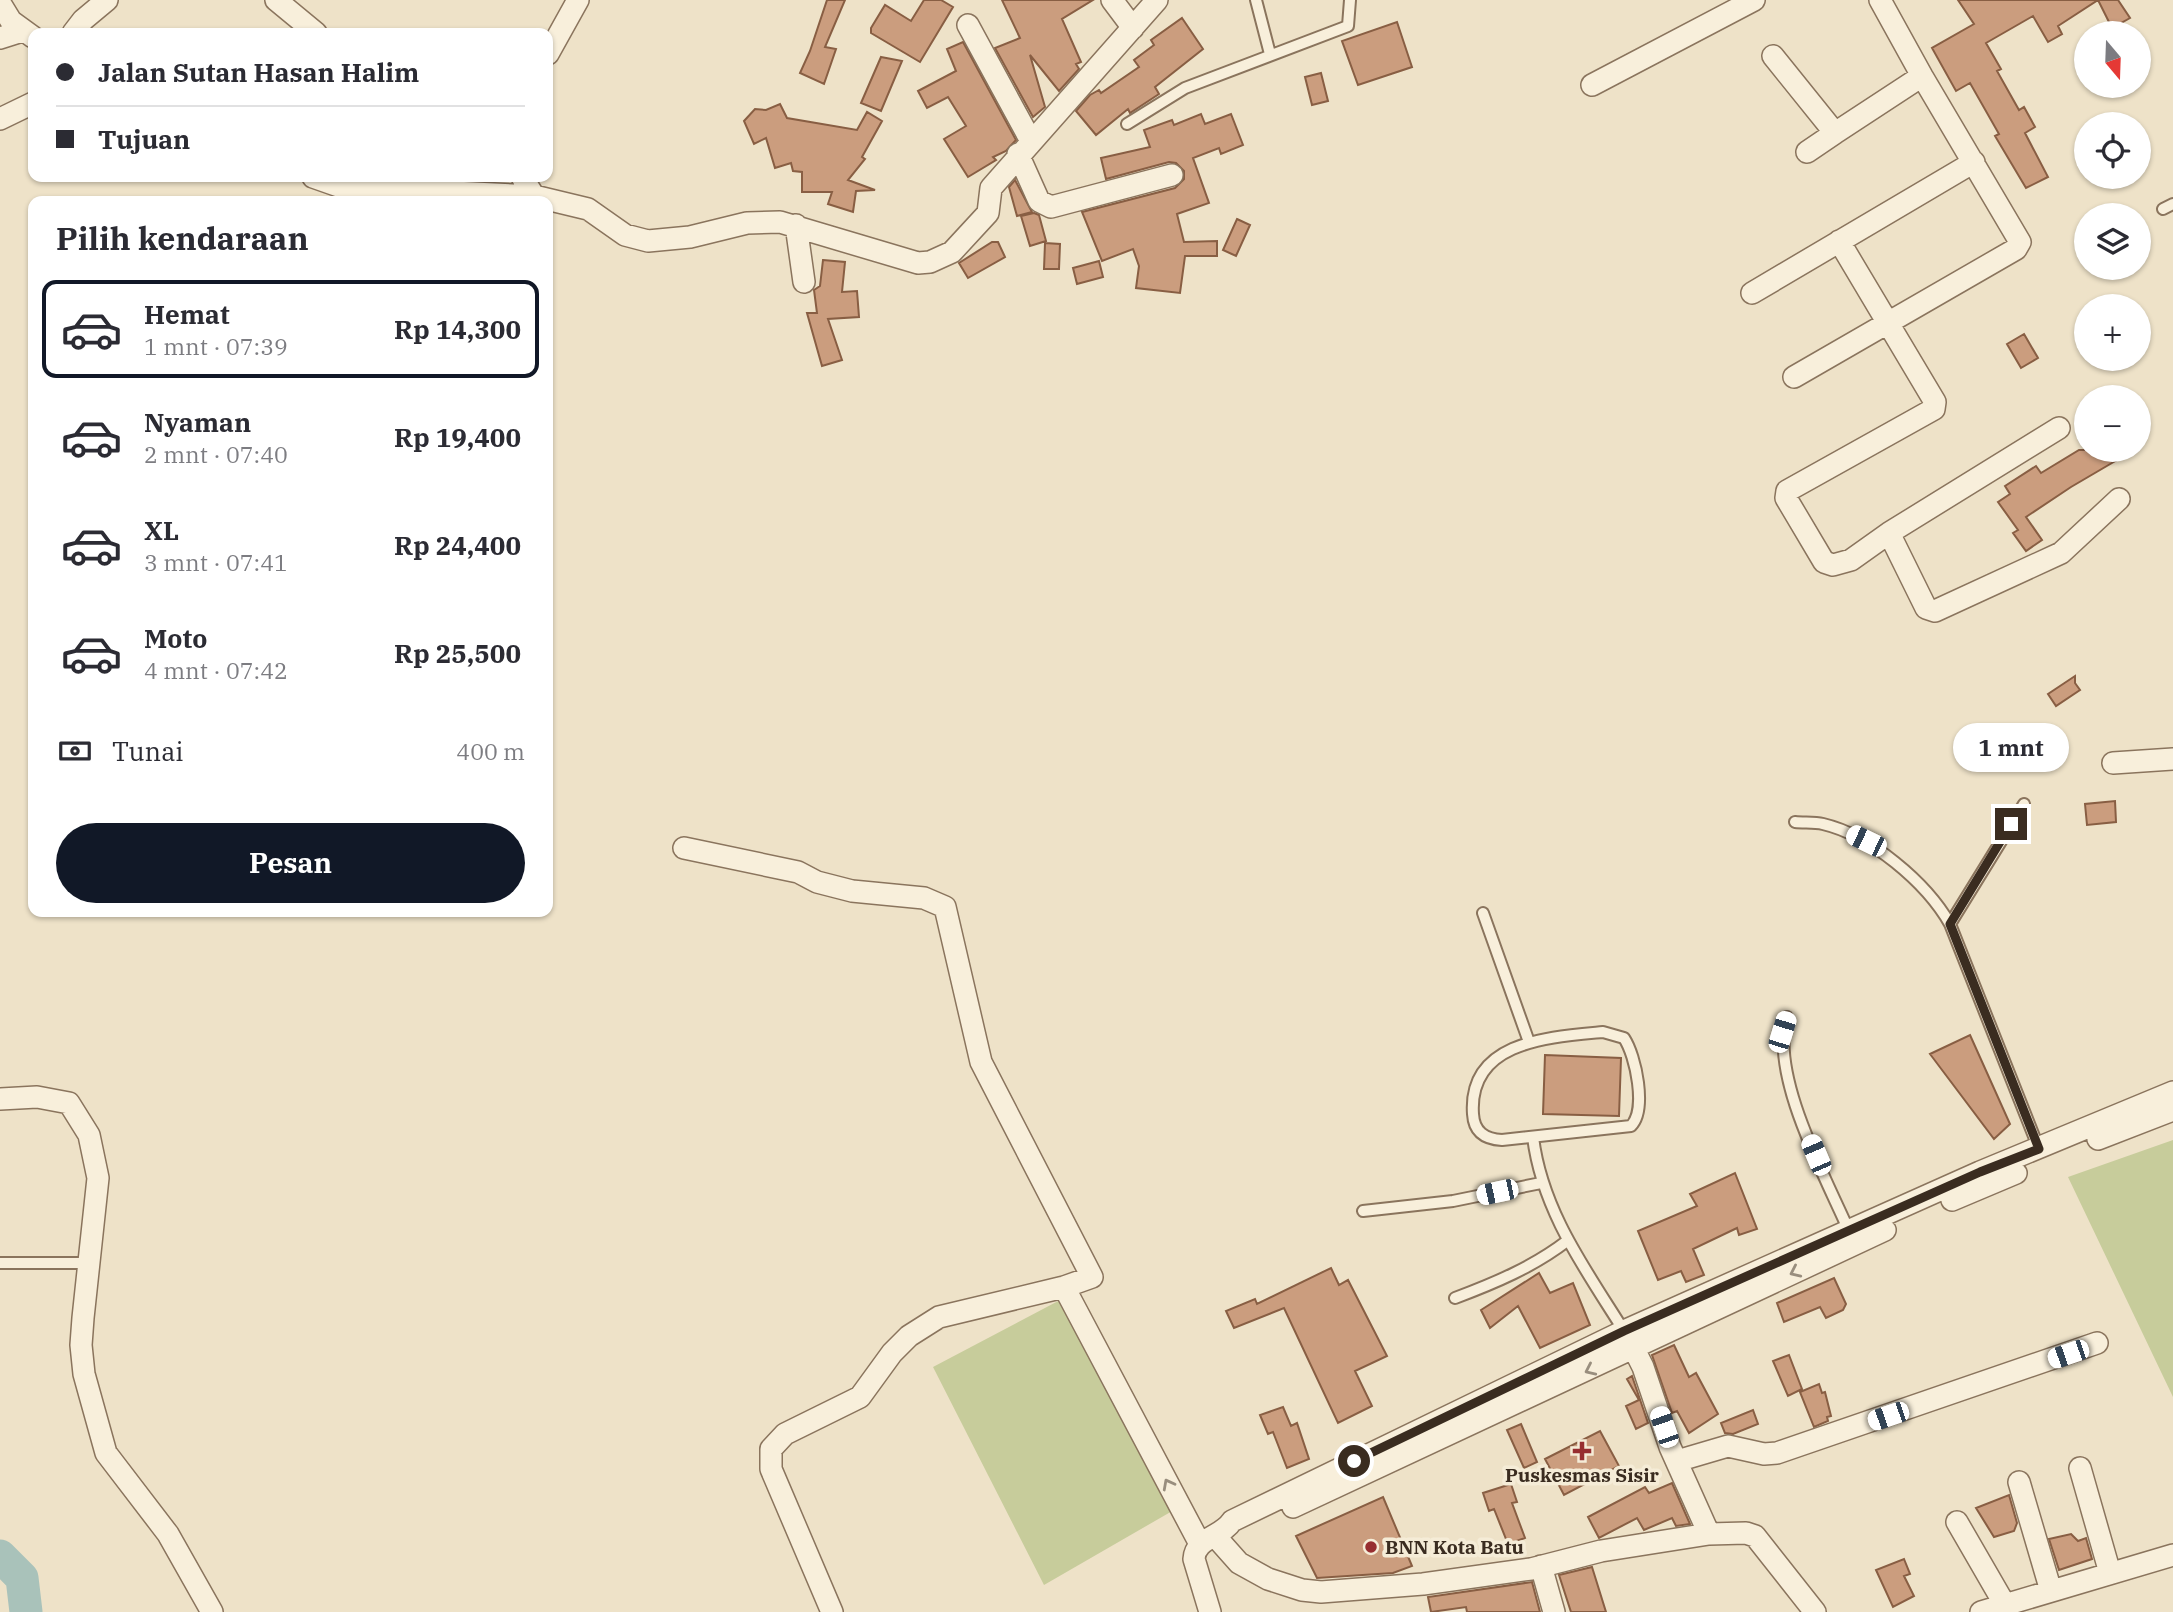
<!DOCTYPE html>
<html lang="id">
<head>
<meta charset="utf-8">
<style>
	body { margin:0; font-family:"IBM Plex Serif",serif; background:#f2f2f3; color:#2b2b33; height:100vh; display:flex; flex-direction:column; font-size:26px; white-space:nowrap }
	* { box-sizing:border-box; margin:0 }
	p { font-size:23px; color:#7c7c81 }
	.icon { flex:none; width:38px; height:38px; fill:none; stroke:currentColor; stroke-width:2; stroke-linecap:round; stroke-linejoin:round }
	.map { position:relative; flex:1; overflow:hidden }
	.drawer { position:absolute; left:28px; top:196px; width:525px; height:721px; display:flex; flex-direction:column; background:#fff; border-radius:14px; box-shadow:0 2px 5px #0004 }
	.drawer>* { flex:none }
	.banner { position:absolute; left:28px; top:28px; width:525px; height:154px; border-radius:14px; box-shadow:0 2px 5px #0004; display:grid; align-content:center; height:154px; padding:0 28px; background:#fff }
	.needle { width:46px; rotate:161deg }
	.tools { position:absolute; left:2074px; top:21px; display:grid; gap:14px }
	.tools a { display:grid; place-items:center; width:77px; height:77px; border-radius:50%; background:#fff; box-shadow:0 2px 5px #0004; font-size:35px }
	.end { position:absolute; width:32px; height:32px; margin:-16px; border:9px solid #3a2c20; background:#fff; box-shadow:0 0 0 4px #fff }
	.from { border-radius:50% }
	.bubble { position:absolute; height:49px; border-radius:24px; background:#fff; box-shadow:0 2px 5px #0004; font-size:23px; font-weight:700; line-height:49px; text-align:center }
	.car { position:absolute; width:21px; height:42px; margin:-21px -10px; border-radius:9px; box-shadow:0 0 5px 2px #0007; background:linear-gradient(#fff 24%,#345 0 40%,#fff 0 76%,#345 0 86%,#fff 0) }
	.banner b { display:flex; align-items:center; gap:24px; height:66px; font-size:26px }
	.banner b+b { border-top:2px solid #e1e1e2 }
	.banner i { width:18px; height:18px; background:#2b2b33 }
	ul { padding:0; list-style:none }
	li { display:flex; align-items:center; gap:21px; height:98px; margin:0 14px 10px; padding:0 14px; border:4px solid transparent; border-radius:14px }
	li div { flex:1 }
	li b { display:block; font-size:26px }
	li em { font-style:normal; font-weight:700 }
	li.active { border-color:#111827 }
	li>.icon { width:63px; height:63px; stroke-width:1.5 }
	h2 { padding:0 28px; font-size:32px; line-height:84px }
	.pay { display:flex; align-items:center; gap:18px; height:77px; padding:0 28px; font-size:26px }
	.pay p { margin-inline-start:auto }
	.cta { display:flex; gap:14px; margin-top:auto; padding:14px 28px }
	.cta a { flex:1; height:80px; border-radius:42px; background:#111827; color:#fff; font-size:28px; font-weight:700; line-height:80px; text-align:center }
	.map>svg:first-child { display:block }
	.green { fill:#c7cc9b }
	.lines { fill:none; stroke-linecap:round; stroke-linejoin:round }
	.river { stroke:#a9c2ba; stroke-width:33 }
	.building { fill:#cb9d7e; stroke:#885e43; stroke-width:2 }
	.service-casing { stroke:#8a745d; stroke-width:14 }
	.minor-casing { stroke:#8a745d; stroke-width:24 }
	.service { stroke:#f8efdb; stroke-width:10 }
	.minor { stroke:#f8efdb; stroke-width:21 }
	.oneway { stroke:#998e7e }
	.route { stroke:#3a2c20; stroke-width:9 }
	.poi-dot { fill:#972e30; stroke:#f5ecd7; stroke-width:2.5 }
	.labels { text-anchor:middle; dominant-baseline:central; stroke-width:7; stroke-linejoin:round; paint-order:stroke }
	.poi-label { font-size:19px; font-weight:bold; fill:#3a2c20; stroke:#f5ecd7 }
</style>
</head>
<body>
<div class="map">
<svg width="2173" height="1612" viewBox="0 0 2173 1612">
	<rect width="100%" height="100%" fill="#eee2c8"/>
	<path class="green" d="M2173,1140v257l-105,-220z
		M1062,1299l112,211 -130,75 -111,-218z"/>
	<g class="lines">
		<path class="river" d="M0,1556l22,22 4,34"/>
	</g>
	<path class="building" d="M827,0h18l-20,47 11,2 -12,35 -24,-11 10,-22z
		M924,0h17l12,7 -33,55 -49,-29v-5l14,-23 26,16z
		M1002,0h91l-31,19 19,43 -5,2 3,5 -20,22 -29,-36 15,52 -12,10 -38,-69 25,-10z
		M1958,0h140l-40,26 4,8 -14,8 -15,-26 -47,27 15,26 -4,2 22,39 5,-3 11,20 -10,6 23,44 -22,11 -31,-52 4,-2 -29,-51 -14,8 -24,-43 42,-24z
		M2098,0h20l12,18 -18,10z
		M1182,18l21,31 -48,38 4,7 -29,19 -2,-4 -32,26 -20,-24 14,-16 9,-5 2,3 38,-26 -5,-7 20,-15 -3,-5z
		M1397,22l15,45 -54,18 -16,-44z
		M963,42l53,98 -10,11 -13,6 3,3 -28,17 -24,-38 22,-13 -18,-29 -21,11 -9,-17 38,-20 -9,-22z
		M881,57l21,4 -21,50 -20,-8z
		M1321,73l7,28 -16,4 -7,-28z
		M780,104l7,14 70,12 10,-18 15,9 -20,36 3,2 -17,21 27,10 -19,1 -3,21 -25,-8 4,-12h-30v-20l-9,-1 -2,-8 -16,5 -9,-30 -12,6 -10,-23 11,-12 11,1z
		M1201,114l4,10 26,-10 12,31 -22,9 -2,-6 -26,10 16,45 -32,11 7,28 33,-1v15h-32l-5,37 -44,-5 3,-22 -6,-17 -31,12 -20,-49 93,-24 9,-9v-8l-8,-8 -7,-1 -63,17 -5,-21 49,-11 -6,-17 28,-10 2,5z
		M1015,180l17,32 -15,4 -8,-29z
		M1034,213l5,2 7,26 -16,5 -9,-30z
		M1237,219l13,6 -14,31 -13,-6z
		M992,242h6l7,15 -37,21 -9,-15z
		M1045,243l15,1 -1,25h-15z
		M823,260l22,2 -3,30 15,-1 2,26 -31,2 14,41 -20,6 -15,-53h10l-3,-23 6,-4z
		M1099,261l4,16 -26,7 -4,-16z
		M2024,334l14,24 -17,10 -14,-24z
		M2079,450h55l-63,37 -45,30 16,23 -16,11 -13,-18 5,-3 -20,-28 12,-8 -5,-8 31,-20 5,7z
		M2075,676v7l5,7 -24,16 -8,-12z
		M2115,801l1,21 -29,3 -2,-21z
		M1970,1035l40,89 -16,15 -64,-85z
		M1545,1055l76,3 -2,58 -76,-2z
		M1735,1173l22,56 -18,6 -2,-7 -44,21 11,26 -18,7 -5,-11 -23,9 -20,-49 59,-25 -7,-12z
		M1331,1268l8,17 9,-5 39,76 -32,15 17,35 -34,17 -54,-115 -50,20 -8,-17 29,-12 2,5z
		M1539,1273l11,20 23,-10 17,42 -50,23 -22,-42 -28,22 -9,-18z
		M1834,1278l12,26 -3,6 -17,8 -6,-11 -36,15 -7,-19z
		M1674,1345l15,32 7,-4 22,41 -29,19 -12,-22 -5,2 -20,-58z
		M1789,1355l13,34 -14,7 -15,-35z
		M1632,1376l16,47 -12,6 -10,-23 13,-6 -12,-21z
		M1819,1384l3,9 3,-1 6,24 -4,1 1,4 -14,6 -14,-35z
		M1283,1407l8,19 6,-3 12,36 -22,9 -14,-36 -5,2 -8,-19z
		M1753,1410l5,14 -25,10 -8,-1 -4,-10z
		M1521,1424l16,38 -13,6 -17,-38z
		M1600,1431l19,35 -55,29 -19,-36z
		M1672,1483l18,41 -14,2 -4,-8 -28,12 -7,-12 -38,20 -11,-21 57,-30 4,6z
		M1511,1484l6,18 -5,1 13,35 -17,6 -14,-35 -5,2 -6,-18z
		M2009,1495l8,28 -3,8 -20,6 -18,-29z
		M1383,1497l29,69 -19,7 -76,5 -21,-42z
		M2071,1534l7,7 8,-3 6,21 -33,11 -10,-31z
		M1904,1559l6,15 -6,2 10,20 -21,11 -17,-37z
		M1592,1567l14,45h-35l-12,-37z
		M1532,1582l8,30h-73l-1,-5 -35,5 -3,-15z"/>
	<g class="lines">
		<defs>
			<path id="service" d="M1256,0l14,54
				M1127,124l58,-36 163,-62 2,-26
				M2163,209l10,-5
				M1795,822c9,1 19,0 28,2 47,11 103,58 127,100l89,225
				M1483,913l46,129
				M1950,924l74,-120
				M1787,1017c-18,57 38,159 62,214
				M1603,1032l21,6c12,18 23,72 7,88l-129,14c-17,-1 -28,-8 -29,-26 -5,-73 76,-77 130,-82z
				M1533,1137c9,74 53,133 91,194
				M1363,1211l90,-10 88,-18
				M0,1263h89
				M1455,1298c40,-15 78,-31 112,-57"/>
			<path id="minor" d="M276,0l40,33
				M1112,0l21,28
				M0,3l11,18 22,16
				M968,25l63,116
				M73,33l10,-13 24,-20
				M0,38l22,-7
				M548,54l30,-54
				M1773,56l62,77 87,-57
				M1592,85l162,-85
				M0,119l33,-16
				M1807,152l28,-19
				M1018,154l21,47 12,6 121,-32
				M313,177l37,13 42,-1 142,7
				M522,177l12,19 54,13 37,26 23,6 42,-4 57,-14 33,-1 138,41 12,-1 22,-10 36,-39 3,-25 166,-188
				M796,225l8,57
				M1839,241l96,161 -1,7 -147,82 -1,7 38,64 9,3 18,-5 38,-27 170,-105
				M1752,293l222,-131
				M1794,377l222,-128 4,-7 -98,-166 -42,-76
				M1889,533l37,75 9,3 126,-58 58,-54
				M2113,763l60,-4
				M684,848l114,24 19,10 35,9 72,7 21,9 36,155 111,215 -28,10 -125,30 -30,19 -17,17 -32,44 -75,37 -14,15v20l61,143
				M0,1099l37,-2 32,6 20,32 9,43 -15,140 -2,27 3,29 22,79 62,81 44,78
				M2098,1139l75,-29
				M1952,1200l64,-27
				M1064,1287l136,257
				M1629,1339l14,28 27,80 39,87 37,-1 9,3 60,76
				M1677,1461l51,-15 36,8 13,-1 320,-110
				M2080,1468l30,105
				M2019,1482l32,109
				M1293,1507l592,-277
				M1957,1522l48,83
				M1215,1536l24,27 29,16 34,11 19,2 102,-8 108,-15 70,-18 108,-17
				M1541,1566l13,46
				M1210,1612l-16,-53c1,-21 28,-22 38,-38l392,-190 356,-159 193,-80
				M1981,1612l192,-57"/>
		</defs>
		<use href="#service" class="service-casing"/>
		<use href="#minor" class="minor-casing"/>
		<use href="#service" class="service"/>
		<use href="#minor" class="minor"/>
	</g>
	<defs><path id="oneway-chevron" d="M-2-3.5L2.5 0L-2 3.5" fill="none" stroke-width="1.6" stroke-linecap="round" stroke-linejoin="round" transform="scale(1.75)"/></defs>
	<g class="oneway">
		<use href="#oneway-chevron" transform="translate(1795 1272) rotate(155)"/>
		<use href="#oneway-chevron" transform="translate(1590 1370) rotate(155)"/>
		<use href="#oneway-chevron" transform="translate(1168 1484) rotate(-118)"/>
	</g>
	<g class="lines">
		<path class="route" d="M1354,1461l270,-130 356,-159 59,-23 -89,-225 61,-100"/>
	</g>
	<g class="poi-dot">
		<path d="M1578.5 1440.5h7v7h7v7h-7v7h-7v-7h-7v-7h7z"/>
		<circle cx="1371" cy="1547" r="7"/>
	</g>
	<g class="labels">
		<g class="poi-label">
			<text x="1582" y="1475">Puskesmas Sisir</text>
			<text x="1385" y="1547" text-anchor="start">BNN Kota Batu</text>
		</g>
	</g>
</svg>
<div class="tools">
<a><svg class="needle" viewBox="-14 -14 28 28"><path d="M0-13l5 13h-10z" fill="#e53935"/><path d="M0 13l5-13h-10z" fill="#7c7c81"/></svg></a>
<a><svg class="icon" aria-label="locate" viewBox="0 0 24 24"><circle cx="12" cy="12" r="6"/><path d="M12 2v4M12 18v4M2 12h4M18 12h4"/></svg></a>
<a><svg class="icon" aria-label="layers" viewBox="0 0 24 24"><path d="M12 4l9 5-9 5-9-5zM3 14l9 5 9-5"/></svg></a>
<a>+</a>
<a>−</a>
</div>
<i class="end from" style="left:1354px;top:1461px"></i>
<i class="end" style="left:2011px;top:824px"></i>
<div class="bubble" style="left:1953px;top:723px;width:116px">1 mnt</div>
<i class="car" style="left:1866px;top:841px;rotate:296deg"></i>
<i class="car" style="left:1782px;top:1032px;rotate:17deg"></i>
<i class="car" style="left:1816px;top:1155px;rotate:337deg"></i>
<i class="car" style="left:1497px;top:1192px;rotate:258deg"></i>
<i class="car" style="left:2068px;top:1354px;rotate:251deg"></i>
<i class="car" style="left:1888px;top:1416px;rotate:251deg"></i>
<i class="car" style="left:1664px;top:1427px;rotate:341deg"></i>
<div class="banner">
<b><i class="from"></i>Jalan Sutan Hasan Halim</b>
<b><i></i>Tujuan</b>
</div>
<section class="drawer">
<h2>Pilih kendaraan</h2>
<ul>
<li class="active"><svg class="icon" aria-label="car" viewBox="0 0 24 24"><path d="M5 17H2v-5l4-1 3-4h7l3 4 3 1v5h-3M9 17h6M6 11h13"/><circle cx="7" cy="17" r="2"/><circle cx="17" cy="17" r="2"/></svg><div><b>Hemat</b><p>1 mnt · 07:39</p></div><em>Rp 14,300</em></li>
<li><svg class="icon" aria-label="car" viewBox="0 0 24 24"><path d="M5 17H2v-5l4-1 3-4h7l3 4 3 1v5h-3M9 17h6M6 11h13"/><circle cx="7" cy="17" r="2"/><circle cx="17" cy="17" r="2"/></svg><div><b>Nyaman</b><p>2 mnt · 07:40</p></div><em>Rp 19,400</em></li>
<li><svg class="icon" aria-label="car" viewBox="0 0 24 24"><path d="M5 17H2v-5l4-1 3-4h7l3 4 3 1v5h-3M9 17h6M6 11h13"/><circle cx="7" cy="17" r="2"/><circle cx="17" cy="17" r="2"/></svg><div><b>XL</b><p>3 mnt · 07:41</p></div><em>Rp 24,400</em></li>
<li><svg class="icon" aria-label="car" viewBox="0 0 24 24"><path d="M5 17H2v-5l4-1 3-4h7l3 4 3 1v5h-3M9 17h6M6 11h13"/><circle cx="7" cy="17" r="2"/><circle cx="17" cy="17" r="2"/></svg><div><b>Moto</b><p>4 mnt · 07:42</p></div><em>Rp 25,500</em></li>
</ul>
<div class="pay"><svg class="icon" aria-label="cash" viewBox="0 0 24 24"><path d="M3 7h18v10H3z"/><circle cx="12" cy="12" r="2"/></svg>Tunai<p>400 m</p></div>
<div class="cta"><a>Pesan</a></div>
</section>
</div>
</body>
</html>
